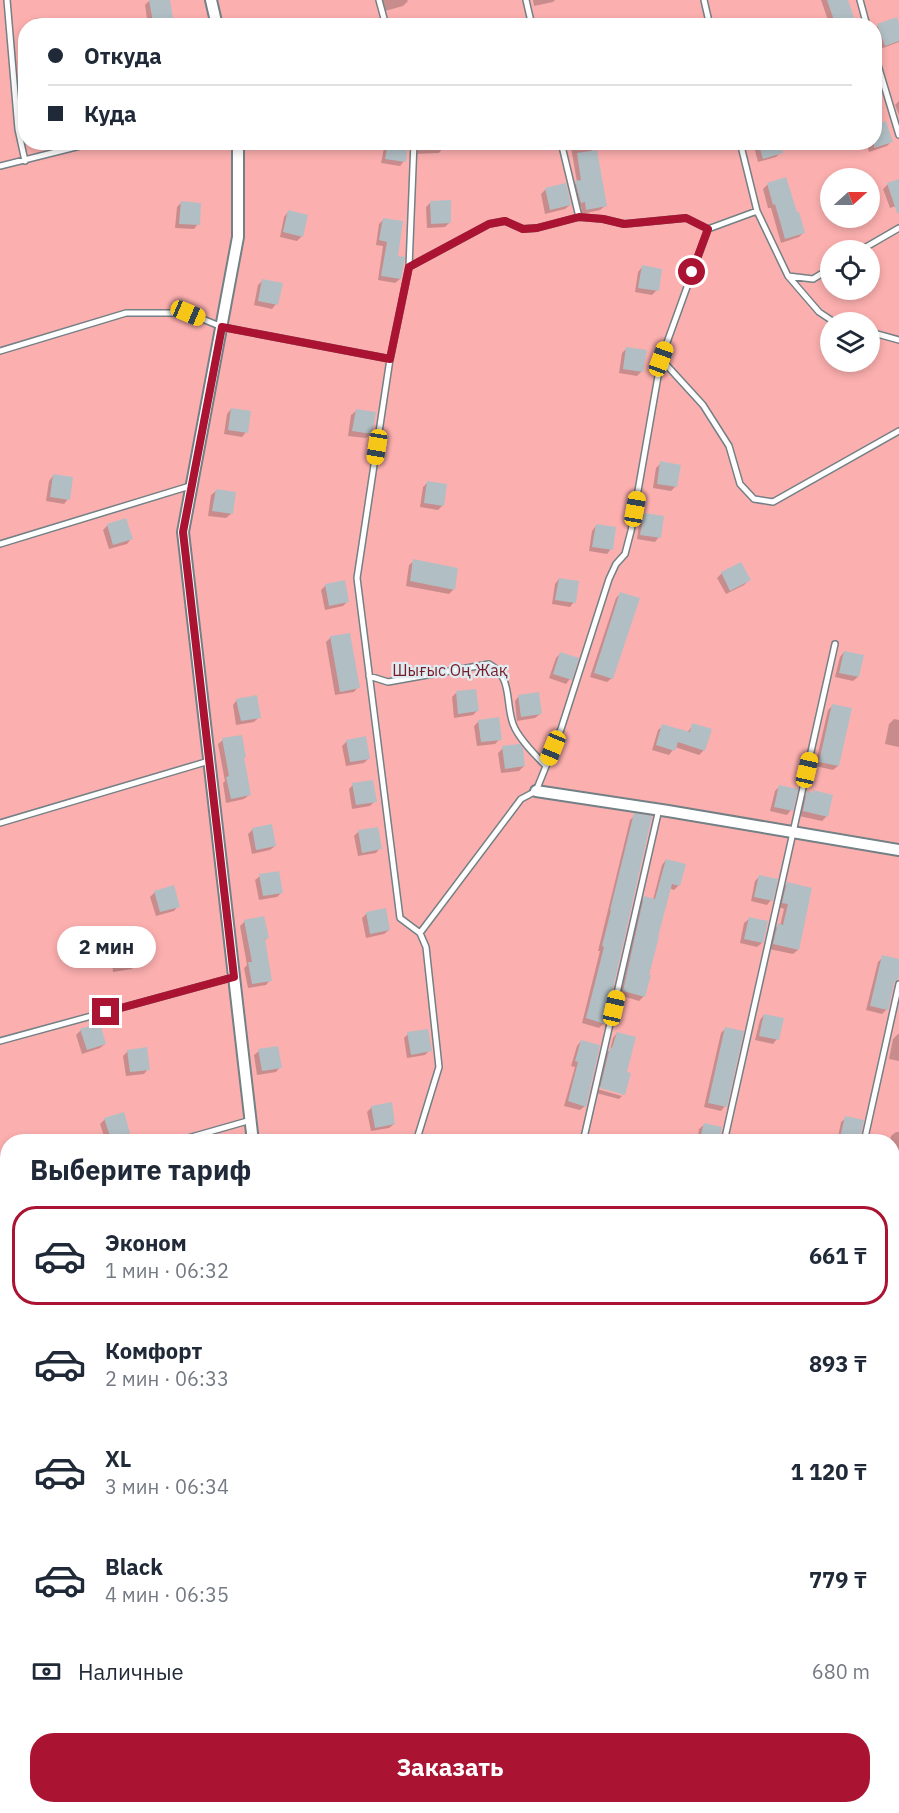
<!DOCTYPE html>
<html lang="ru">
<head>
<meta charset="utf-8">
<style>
	body { margin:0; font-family:"IBM Plex Sans",sans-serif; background:#f6f6f7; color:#1f2937; height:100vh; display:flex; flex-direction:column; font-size:22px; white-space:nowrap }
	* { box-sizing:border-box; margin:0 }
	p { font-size:20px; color:#747a83 }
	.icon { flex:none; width:33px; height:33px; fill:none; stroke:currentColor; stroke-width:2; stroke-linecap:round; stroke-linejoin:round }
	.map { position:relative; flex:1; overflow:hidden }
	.side { position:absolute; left:0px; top:1134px; width:900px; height:680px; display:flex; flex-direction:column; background:#fff; border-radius:24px 24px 0 0; box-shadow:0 3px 9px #0003 }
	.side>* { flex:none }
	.guide { position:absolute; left:18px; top:18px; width:864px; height:132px; border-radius:24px; box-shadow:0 3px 9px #0003; display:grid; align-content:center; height:132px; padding:0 30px; background:#fff }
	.needle { width:39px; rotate:69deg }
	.buttons { position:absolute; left:820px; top:168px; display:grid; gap:12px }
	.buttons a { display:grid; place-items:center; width:60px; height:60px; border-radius:50%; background:#fff; box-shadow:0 3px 9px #0003; font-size:30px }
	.end { position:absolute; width:27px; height:27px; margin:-14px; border:8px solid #aa1331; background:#fff; box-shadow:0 0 0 3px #fff }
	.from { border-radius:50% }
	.bubble { position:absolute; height:42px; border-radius:21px; background:#fff; box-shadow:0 3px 9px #0003; font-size:20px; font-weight:800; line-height:42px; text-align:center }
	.car { position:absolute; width:18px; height:36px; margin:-18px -9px; border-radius:8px; box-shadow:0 0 4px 2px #0007; background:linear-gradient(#f5c518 24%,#345 0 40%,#f5c518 0 76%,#345 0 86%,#f5c518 0) }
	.guide b { display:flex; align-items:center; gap:21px; height:57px; font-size:22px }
	.guide b+b { border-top:2px solid #e0e1e3 }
	.guide i { width:15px; height:15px; background:#1f2937 }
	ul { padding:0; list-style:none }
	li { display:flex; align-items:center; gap:18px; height:99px; margin:0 12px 9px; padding:0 18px; border:3px solid transparent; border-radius:24px }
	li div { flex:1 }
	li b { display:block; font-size:22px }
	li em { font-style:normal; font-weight:800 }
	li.on { border-color:#aa1331 }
	li>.icon { width:54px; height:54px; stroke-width:1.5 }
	h2 { padding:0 30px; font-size:27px; line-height:72px }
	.pay { display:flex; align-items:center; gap:15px; height:66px; padding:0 30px; font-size:22px }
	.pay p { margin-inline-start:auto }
	.button { display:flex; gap:12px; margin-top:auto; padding:12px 30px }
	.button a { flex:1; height:69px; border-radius:24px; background:#aa1331; color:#fff; font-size:24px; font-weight:800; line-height:69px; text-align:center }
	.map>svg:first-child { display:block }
	.green { fill:#fcafaf; fill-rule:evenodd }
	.shadow { fill:#0003 }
	.building { fill:#b1bfc4 }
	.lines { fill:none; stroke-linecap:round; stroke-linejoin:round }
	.service-casing { stroke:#738085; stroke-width:8 }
	.minor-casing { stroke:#738085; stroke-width:14 }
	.service { stroke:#fff; stroke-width:5 }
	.minor { stroke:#fff; stroke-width:10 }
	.route { stroke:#aa1331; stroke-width:8 }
	.labels { text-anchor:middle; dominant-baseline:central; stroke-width:4.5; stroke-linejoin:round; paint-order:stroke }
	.park-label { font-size:16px; fill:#791c28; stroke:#deecf1 }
</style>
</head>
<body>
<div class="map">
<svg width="899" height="1813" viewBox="0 0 899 1813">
	<rect width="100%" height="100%" fill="#deecf1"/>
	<path class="green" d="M0,0h899v1813h-899zM26,26h848v116h-848zM831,178h39v40h-39zM831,250h39v40h-39zM831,322h39v40h-39zM8,1142h884v664h-884z"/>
	<path class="shadow" d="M168,0l3,17 -4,5 -19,3 -3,-20 4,-4z
		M382,0h25l1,1 -5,5 -18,5z
		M533,0h22l-2,2 -19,4z
		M821,0h26l9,26h-26z
		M36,18h19v8h-24v-3z
		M878,26l21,2v14l-19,7 -6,-16v-4z
		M899,101v14l-4,-10z
		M408,142l-4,19 -4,5 -19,-3 4,-20z
		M419,142h24v6l-4,5 -24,1v-7z
		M570,142h20l15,64 -5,4 -18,4 -1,-8 -5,1 -4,-20 5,-5z
		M701,142h20l-19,5z
		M778,142l3,10 -5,5 -18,5 -5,-19z
		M866,142h25l-4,4 -18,6z
		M899,181v24l-9,3 -7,-19 5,-5z
		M768,184l35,49 -4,4 -18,6 -10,-35h-3l-5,-19z
		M546,189l24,16 -5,4 -20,5 -4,-20z
		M431,202l19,20 -5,5 -18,1 -1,-21z
		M181,203l17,21 -4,5 -19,-1 2,-21z
		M288,212l14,24 -5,5 -17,-4 4,-20z
		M383,220l13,37 4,22 -5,4 -17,-3 5,-34 -7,-1 3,-21z
		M642,267l15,23 -5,5 -17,-3 3,-20z
		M263,280l13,24 -4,5 -18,-4 4,-20z
		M627,348l15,23 -5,5 -18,-3 3,-20z
		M231,409l15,23 -4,5 -18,-3 3,-20z
		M356,411l15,23 -5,4 -18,-2 3,-21z
		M661,463l15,23 -5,5 -18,-3 3,-20z
		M53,476l15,23 -4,5 -18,-3 3,-20z
		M428,482l15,23 -5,5 -18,-3 3,-20z
		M216,491l15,23 -5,4 -18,-2 3,-21z
		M644,514l15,23 -4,5 -18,-3 3,-20z
		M108,525l23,14 -4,5 -18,5 -6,-19z
		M596,526l15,23 -4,5 -18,-3 3,-20z
		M414,561l40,28 -5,5 -43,-8 3,-21z
		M722,573l27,7 -5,5 -18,9 -9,-16z
		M559,579l15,23 -4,5 -18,-3 3,-20z
		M326,585l21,17 -4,4 -18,4 -4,-20z
		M621,593l-9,85 -5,4 -17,-5 26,-79z
		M331,637l27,50 -4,5 -19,3 -9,-53z
		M844,652l14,25 -5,4 -18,-4 5,-20z
		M560,654l10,25 -4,5 -17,-6 7,-20z
		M456,693l21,18 -4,4 -19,3 -2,-21z
		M519,696l21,18 -5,4 -18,3 -2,-20z
		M237,700l22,17 -5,5 -18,3 -3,-20z
		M833,705l5,61 -5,4 -18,-4 13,-56z
		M894,719l5,1v27l-14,-3 4,-20z
		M479,721l21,18 -5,5 -18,2 -3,-20z
		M693,725l11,25 -5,5 -24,-8 -6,8 -17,-5 6,-20 5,-4 24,7z
		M223,740l22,17 -2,1 6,37 -5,4 -18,4 -3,-20 2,-2 -7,-37z
		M347,741l22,17 -5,5 -18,3 -4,-20z
		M503,748l21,18 -5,5 -18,2 -3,-20z
		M353,785l22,16 -5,5 -18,3 -3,-20z
		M779,787l12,23 -4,5 -17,-4 5,-20z
		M814,792l13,24 -5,5 -23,-5 4,-18 5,-5 4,1z
		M635,815l-31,208 -5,5 -17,-5 18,-72h-2l32,-131z
		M253,829l22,17 -5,4 -18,4 -4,-20z
		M358,832l22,16 -4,5 -18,3 -4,-20z
		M666,860l13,25 -5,5 -5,-2 -25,108 -5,5 -20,-6 21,-93 5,-5 8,3 9,-35z
		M260,876l22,16 -5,5 -18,3 -4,-20z
		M760,876l11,24 -4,5 -16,-4 4,-20z
		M787,884l11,66 -5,4 -24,-5 5,-19 4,-5 2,1 4,-17 -5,-2 4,-19z
		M155,892l23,14 -4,5 -18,5 -6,-19z
		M367,913l22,17 -5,4 -18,4 -4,-20z
		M749,919l13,24 -5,4 -17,-4 4,-20z
		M245,921l22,17 -3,3 6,39 -4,5 -18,3 -4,-20 3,-3 -7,-39z
		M115,947l21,17 -4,5 -19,3 -2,-21z
		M883,957l16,4v7l-6,14 -6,27 -5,5 -16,-4 12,-48z
		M764,1015l13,24 -4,5 -18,-4 5,-20z
		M726,1028l-1,78 -4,5 -17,-4 17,-74z
		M81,1030l24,14 -5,4 -18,6 -6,-19z
		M617,1033l7,61 -1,1v-2l-25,-7 7,-32 5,-4 3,-12z
		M408,1034l22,16 -5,5 -18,3 -3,-20z
		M898,1034h1v27l-10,-2 4,-20z
		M581,1041l4,65 -5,4 -16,-4 11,-39 -4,-1 6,-20z
		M128,1051l20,18 -4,5 -18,2 -3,-20z
		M259,1051l21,16 -4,5 -19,3 -3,-20z
		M597,1089l25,7 -3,3 -23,-6z
		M372,1107l22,17 -5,4 -18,3 -4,-19z
		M846,1118l12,24h-21l4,-20z
		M105,1119l24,14 -5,5 -18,4 -6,-18z
		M704,1125l14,17h-21l2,-13z
		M896,1132h3v27l-7,-1v-16h-2l1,-6z
		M5,1672l3,8v27l-3,-5 -5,1v-29z
		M8,1710v28l-8,2v-29z
		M0,1788l8,3v15h2l-4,7h-6z
		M130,1806h14l8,4 -1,3h-25z
		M622,1806h25l-12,7h-10z
		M22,1808l11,5h-16z"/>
	<path class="building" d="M149,0h21l3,18 -20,4z
		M827,0h21l9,26h-21z
		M897,17l2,7v17l-14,5 -8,-22z
		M886,121l7,21 -19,6v-23z
		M388,142h20l-2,20 -21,-3z
		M758,142h22l3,11 -20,6z
		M597,150l10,56 -21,4 -1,-8 -4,1 -6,-22 6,-1 -4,-27z
		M786,177l11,35h2l6,21 -20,6 -10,-35 -2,1 -6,-22z
		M899,179v34h-2l-10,-30z
		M566,183l5,22 -21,5 -5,-22z
		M451,200v23l-20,1 -1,-23z
		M181,201l20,2 -1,22 -21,-1z
		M288,210l20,5 -5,22 -20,-5z
		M383,218l20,3 -5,35 7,1 -4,22 -20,-3 6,-34 -8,-2z
		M642,265l20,4 -3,22 -21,-3z
		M262,279l21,4 -5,22 -20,-4z
		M626,347l21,3 -4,22 -20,-3z
		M231,408l20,3 -3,22 -20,-3z
		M356,409l20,3 -4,22 -20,-3z
		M660,461l21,4 -4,22 -20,-3z
		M53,474l20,3 -3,23 -20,-3z
		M427,481l20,3 -3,22 -20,-3z
		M216,489l20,3 -3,22 -21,-3z
		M644,513l20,3 -3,22 -21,-3z
		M126,518l7,21 -20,6 -6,-21z
		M596,524l20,3 -3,23 -21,-3z
		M413,559l45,9 -3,22 -45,-9z
		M741,562l10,18 -21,11 -9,-19z
		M559,578l20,3 -3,22 -21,-3z
		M345,580l4,22 -20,4 -4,-22z
		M620,592l20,6 -27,81 -19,-6z
		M350,633l10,55 -20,4 -10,-56z
		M844,651l20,4 -5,22 -20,-4z
		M560,652l19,6 -7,22 -19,-6z
		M476,689l3,22 -21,3 -2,-23z
		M539,692l3,22 -21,3 -3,-22z
		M257,695l4,23 -20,3 -5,-22z
		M832,704l20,4 -13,58 -20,-4z
		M499,717l3,23 -21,2 -3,-22z
		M692,723l20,6 -7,22 -27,-9 -3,9 -19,-6 6,-21 28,8z
		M242,735l4,22h-2l7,38 -20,4 -5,-22 3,-1 -7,-38z
		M366,736l4,23 -20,3 -4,-22z
		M520,744l3,5 2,17 -20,3 -3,-23z
		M373,780l4,22 -21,3 -4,-22z
		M779,785l19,4 -5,22 -19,-4z
		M813,790l20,5 -5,22 -25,-6 4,-20 6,2z
		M634,813l18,3 -47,208 -19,-6 18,-71 -2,-1 9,-36h-1z
		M272,824l4,22 -20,4 -4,-22z
		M378,827l4,22 -20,4 -4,-23z
		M666,859l20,5 -6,22 -8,-2 -14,53h1l-10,38h2l-6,22 -22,-6 21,-95 11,3z
		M279,871l4,22 -20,3 -4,-22z
		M759,875l19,4 -5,22 -19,-4z
		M787,882l25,6 -13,62 -26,-6 5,-21 5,2 5,-21 -6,-1z
		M174,885l6,22 -20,5 -6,-21z
		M386,908l4,22 -20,4 -4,-22z
		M264,916l5,22 -4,1 7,42 -20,3 -4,-22h4l-8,-42z
		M749,917l19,4 -5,22 -19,-4z
		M135,943l3,22 -20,3 -4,-23z
		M882,955l17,4v16l-1,4 -4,4 -6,27 -18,-4z
		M764,1014l20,4 -5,22 -20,-4z
		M100,1023l6,21 -19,6 -7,-21z
		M725,1027l19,4 -17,76 -19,-4z
		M428,1029l4,22 -21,4 -4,-23z
		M617,1032l19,5 -9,35 4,1 -6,22 -25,-7 10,-41 2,1z
		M581,1040l19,5 -14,62 -18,-6 10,-39 -3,-1z
		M278,1046l4,22 -20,3 -4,-22z
		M147,1047l3,23 -20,2 -3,-22z
		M392,1102l3,22 -20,4 -4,-22z
		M124,1112l6,21 -19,6 -7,-21z
		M845,1116l19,4 -5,22 -19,-4z
		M704,1123l18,4 -3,15h-20z"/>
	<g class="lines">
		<defs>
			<path id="service" d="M7,0l11,129 7,32
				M379,0l7,26
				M526,0l6,26
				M704,0l6,26
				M860,0l7,26
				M874,52l25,83
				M414,142l-5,125 -19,92 -33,219 43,340 20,15 6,14 13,120 -23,75
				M561,142l18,75
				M740,142l17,69 31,65 25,3 18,-11
				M0,166l96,-24
				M861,250l38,-22
				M409,267l80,-43 16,-3 18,8 14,-1 42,-11 24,2 21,5 62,-6 22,11 49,-18
				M788,276l31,36 15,10
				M870,332l29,8
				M0,351l126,-38h62l34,14 168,32
				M661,359l42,46 26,41 11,38 14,15 19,3 126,-71
				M0,544l190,-58
				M369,676l19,6 101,-18c24,13 16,38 24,60 5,14 22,31 33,42
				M0,823l209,-62
				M420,933l101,-134 15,-8 25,-62 48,-150 7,-15 9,-10 6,-23 30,-172 47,-130
				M0,1041l234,-64
				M174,1142l77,-22
				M583,1142l76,-333
				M724,1142l111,-498
				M864,1142l35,-158
				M0,1189l8,-2
				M892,1211l7,1
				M892,1550l7,-4
				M0,1556l8,-2
				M892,1563l7,2
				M892,1640l7,-29
				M0,1705l8,-2
				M0,1775l8,1
				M194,1806l38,7
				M510,1806l1,7
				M14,1813l3,-7
				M160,1813l3,-7
				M672,1813l5,-7"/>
			<path id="minor" d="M211,0l6,26
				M238,142v95l-55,295 70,610
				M536,791l132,20 231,39
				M0,1392l8,-2
				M320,1806v7"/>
		</defs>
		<use href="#service" class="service-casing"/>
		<use href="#minor" class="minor-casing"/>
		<use href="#service" class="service"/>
		<use href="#minor" class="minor"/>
	</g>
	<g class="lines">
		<path class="route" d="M106,1012l128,-35 -51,-445 39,-205 168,32 19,-92 80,-43 16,-3 18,8 14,-1 42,-11 24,2 21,5 62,-6 22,11 -16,43"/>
	</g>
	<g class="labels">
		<g class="park-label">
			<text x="450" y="670">Шығыс Оң Жақ</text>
		</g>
	</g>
</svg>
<div class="buttons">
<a><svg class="needle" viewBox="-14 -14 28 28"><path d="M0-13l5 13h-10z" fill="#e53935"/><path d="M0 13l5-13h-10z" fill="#747a83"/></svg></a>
<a><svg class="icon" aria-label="locate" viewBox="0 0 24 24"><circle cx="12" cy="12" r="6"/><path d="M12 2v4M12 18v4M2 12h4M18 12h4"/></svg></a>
<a><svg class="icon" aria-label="layers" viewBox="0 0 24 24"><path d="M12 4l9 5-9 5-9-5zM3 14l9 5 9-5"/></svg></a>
</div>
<i class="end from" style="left:692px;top:272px"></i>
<i class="end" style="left:106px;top:1012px"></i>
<div class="bubble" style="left:57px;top:926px;width:99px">2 мин</div>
<i class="car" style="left:188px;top:313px;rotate:113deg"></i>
<i class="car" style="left:661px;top:359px;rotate:20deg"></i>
<i class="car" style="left:377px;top:447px;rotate:189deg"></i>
<i class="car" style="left:635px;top:509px;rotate:10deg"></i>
<i class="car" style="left:553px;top:748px;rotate:202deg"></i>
<i class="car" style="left:807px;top:770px;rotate:13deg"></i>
<i class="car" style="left:614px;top:1008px;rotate:13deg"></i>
<div class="guide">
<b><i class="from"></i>Откуда</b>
<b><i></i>Куда</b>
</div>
<section class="side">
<h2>Выберите тариф</h2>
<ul>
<li class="on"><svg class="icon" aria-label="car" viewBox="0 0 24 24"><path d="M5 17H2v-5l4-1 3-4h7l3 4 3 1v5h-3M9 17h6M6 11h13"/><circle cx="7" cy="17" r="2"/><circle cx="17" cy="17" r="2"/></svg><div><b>Эконом</b><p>1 мин · 06:32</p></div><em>661 ₸</em></li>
<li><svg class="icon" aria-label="car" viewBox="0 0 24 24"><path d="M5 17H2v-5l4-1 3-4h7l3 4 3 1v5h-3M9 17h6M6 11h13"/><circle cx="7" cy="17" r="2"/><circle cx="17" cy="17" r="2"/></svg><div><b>Комфорт</b><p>2 мин · 06:33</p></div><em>893 ₸</em></li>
<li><svg class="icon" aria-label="car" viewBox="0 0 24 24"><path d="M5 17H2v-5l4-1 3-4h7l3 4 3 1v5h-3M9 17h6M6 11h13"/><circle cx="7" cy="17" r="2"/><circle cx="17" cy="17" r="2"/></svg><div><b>XL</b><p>3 мин · 06:34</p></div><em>1 120 ₸</em></li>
<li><svg class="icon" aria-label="car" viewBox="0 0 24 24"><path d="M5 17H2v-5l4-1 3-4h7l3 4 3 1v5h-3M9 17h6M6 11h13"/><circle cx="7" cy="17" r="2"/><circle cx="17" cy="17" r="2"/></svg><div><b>Black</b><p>4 мин · 06:35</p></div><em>779 ₸</em></li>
</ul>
<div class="pay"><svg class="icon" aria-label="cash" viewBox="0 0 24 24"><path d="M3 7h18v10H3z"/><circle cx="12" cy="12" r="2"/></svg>Наличные<p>680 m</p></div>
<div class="button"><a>Заказать</a></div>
</section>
</div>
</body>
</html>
